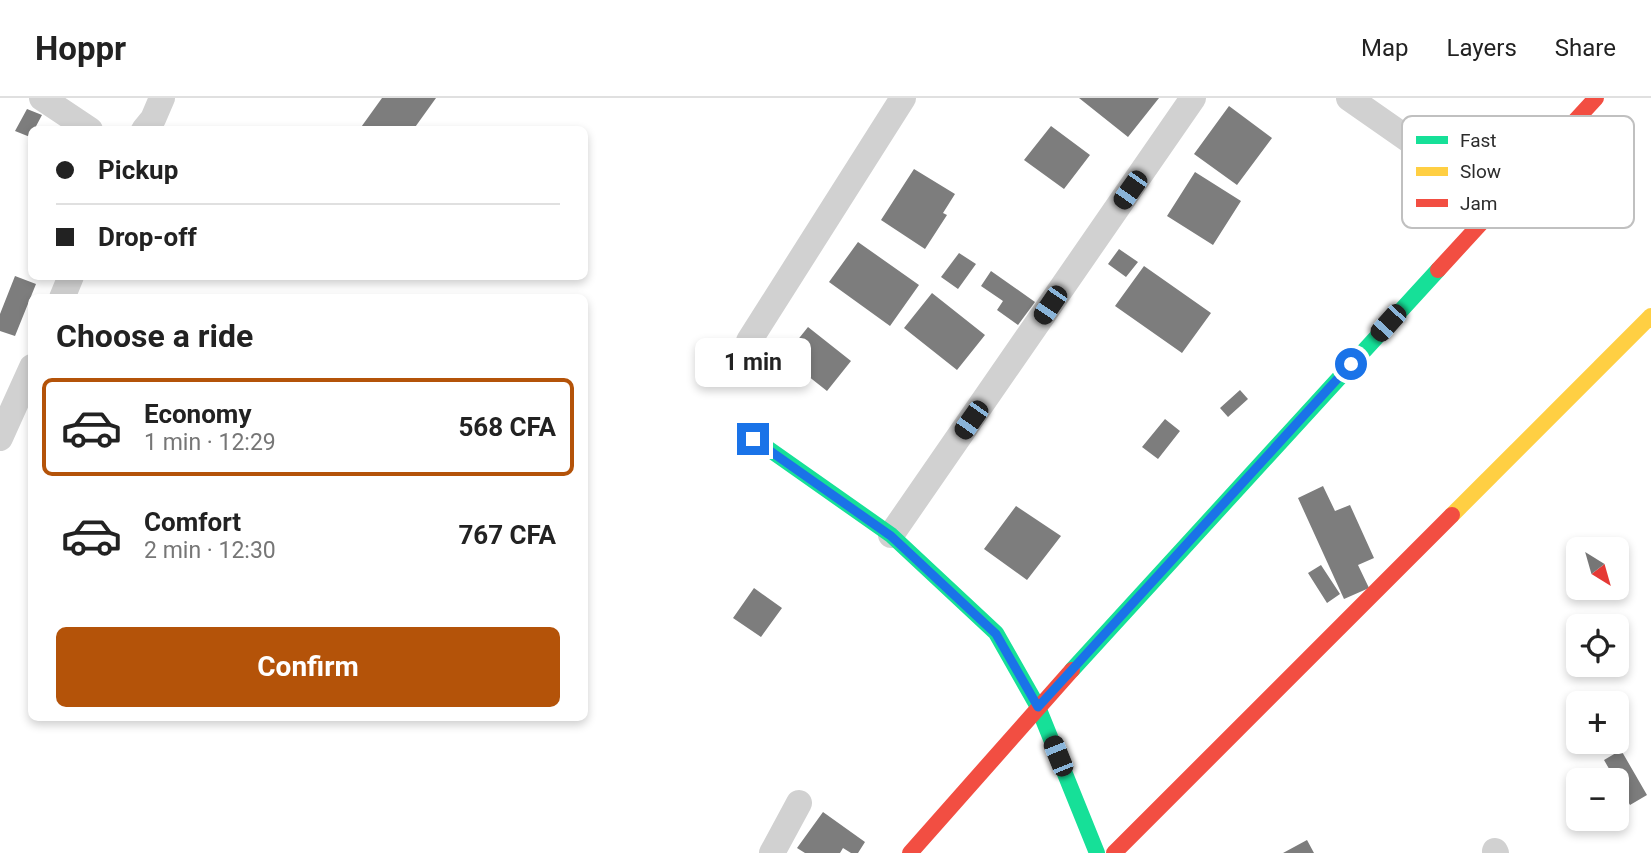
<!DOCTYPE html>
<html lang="en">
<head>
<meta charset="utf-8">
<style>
	body { margin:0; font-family:Roboto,sans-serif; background:#f2f2f2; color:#222; height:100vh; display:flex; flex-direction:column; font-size:26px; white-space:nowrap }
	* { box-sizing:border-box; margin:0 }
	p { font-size:23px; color:#767676 }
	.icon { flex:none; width:38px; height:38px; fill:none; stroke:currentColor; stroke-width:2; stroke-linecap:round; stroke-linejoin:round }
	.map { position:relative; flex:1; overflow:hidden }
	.panel { position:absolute; left:28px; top:196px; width:560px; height:427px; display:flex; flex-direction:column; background:#fff; border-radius:10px; box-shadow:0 4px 10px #0003 }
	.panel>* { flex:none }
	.banner { position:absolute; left:28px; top:28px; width:560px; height:154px; border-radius:10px; box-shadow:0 4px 10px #0003; display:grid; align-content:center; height:154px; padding:0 28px; background:#fff }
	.needle { width:46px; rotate:143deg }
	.tools { position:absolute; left:1566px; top:439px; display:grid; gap:14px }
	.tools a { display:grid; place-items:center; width:63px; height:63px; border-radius:10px; background:#fff; box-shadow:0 4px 10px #0003; font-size:35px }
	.end { position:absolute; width:32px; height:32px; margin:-16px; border:9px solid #1a73e8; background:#fff; box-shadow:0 0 0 4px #fff }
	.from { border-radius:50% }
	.bubble { position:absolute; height:49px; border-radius:10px; background:#fff; box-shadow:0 4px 10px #0003; font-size:23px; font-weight:700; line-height:49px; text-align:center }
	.car { position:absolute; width:21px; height:42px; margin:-21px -10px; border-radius:9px; box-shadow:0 0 5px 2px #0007; background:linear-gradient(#222 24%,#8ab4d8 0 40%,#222 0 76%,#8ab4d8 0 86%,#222 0) }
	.banner b { display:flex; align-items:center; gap:24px; height:66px; font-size:26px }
	.banner b+b { border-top:2px solid #e0e0e0 }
	.banner i { width:18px; height:18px; background:#222 }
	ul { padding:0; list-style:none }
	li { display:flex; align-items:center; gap:21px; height:98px; margin:0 14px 10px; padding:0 14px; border:4px solid transparent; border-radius:10px }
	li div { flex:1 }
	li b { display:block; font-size:26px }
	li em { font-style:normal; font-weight:700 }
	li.current { border-color:#b45309 }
	li>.icon { width:63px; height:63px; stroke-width:1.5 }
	h2 { padding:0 28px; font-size:32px; line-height:84px }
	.button { display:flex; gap:14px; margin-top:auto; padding:14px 28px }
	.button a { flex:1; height:80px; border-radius:10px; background:#b45309; color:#fff; font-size:28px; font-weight:700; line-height:80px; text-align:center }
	header { display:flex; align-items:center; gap:42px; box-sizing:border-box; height:98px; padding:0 35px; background:#fff; border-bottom:2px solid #e0e0e0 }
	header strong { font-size:33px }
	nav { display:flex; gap:38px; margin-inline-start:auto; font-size:24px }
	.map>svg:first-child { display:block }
	.building { fill:#7d7d7d }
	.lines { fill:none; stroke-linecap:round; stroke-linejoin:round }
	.street { stroke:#d1d1d1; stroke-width:26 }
	.fast { stroke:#16e098; stroke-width:16 }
	.slow { stroke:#ffcf43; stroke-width:16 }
	.jam { stroke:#f24e42; stroke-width:16 }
	.route { stroke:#1a73e8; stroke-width:9 }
	.key { fill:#fff; stroke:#c0c0c0; stroke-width:2 }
	.key-label { font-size:19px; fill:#2c2c2c }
</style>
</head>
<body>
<header>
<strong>Hoppr</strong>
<nav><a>Map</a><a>Layers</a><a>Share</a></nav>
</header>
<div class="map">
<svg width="1651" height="755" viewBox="0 0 1651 755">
	<rect width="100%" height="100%" fill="#fff"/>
	<path class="building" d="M382,0h54l-23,32h-54z
		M1079,0h80l-31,39z
		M1229,8l43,32 -35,47 -43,-31z
		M27,11l15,6 -8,15h-2l-2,7 -15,-6z
		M1051,28l39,29 -26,34 -40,-29z
		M914,71l41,25 -12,19 4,2 -22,34 -44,-29z
		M1195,74l46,29 -28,44 -46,-29z
		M858,144l61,43 -29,41 -61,-44z
		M1119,151l19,13 -12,15 -18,-13z
		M959,155l17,11 -18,25 -17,-12z
		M1144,168l67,47 -29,40 -67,-47z
		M991,173l44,31 -17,23 -21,-15 6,-9 -22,-15z
		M15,178l21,8 -21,52 -15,-5v-17z
		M932,195l53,42 -28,35 -53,-42z
		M808,229l43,34 -24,30 -43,-34z
		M1240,292l8,9 -20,18 -8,-9z
		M1165,321l15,12 -22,28 -16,-12z
		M1323,388l12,25 15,-6 24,53 -16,7 11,23 -25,11 -46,-101z
		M1016,408l45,30 -34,44 -43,-31z
		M1321,467l19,29 -13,9 -19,-30z
		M754,490l28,20 -21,29 -28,-19z
		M1621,652l26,45 -17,10 -26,-45z
		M823,714l42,30 -7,11h-7l-8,-5 -3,5h-35l-8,-5z
		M1307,742l7,13h-31z"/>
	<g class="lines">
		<path class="street" d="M42,0l48,32
			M1349,0l149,104
			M144,32l9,-11 9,-21
			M62,200l9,-22
			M749,243l154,-243
			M0,340l32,-71
			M891,437l302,-437
			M1495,753l1,2
			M772,755l27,-50"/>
		<path class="fast" d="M753,340l138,97 105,98 42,74 59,146
			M1072,572l366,-400"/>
		<path class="slow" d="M1452,417l199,-199"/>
		<path class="jam" d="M1438,172l158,-172
			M910,755l162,-183
			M1114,755l338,-338"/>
	</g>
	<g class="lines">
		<path class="route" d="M753,341l138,97 105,98 42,73 313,-343"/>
	</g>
	<rect x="1402" y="18" width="232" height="112" rx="10" class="key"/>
	<rect x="1416" y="38" width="32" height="8" fill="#16e098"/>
	<rect x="1416" y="69" width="32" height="9" fill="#ffcf43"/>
	<rect x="1416" y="101" width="32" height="8" fill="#f24e42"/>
	<g class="key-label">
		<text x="1460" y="49">Fast</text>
		<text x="1460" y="80">Slow</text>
		<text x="1460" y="112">Jam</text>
	</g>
</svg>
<div class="tools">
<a><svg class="needle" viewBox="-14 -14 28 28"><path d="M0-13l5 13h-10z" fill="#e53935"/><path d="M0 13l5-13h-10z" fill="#767676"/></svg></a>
<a><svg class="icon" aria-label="locate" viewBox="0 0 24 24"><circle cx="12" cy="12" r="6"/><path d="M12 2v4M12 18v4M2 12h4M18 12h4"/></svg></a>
<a>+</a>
<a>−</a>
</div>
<i class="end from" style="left:1351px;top:266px"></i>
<i class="end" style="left:753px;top:341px"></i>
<div class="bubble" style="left:695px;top:240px;width:116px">1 min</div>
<i class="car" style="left:1130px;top:92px;rotate:215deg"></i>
<i class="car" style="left:1050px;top:207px;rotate:214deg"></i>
<i class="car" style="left:1388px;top:225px;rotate:222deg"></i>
<i class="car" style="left:971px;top:322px;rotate:215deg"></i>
<i class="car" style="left:1058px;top:658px;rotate:338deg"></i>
<div class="banner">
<b><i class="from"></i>Pickup</b>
<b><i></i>Drop-off</b>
</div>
<section class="panel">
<h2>Choose a ride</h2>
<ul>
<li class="current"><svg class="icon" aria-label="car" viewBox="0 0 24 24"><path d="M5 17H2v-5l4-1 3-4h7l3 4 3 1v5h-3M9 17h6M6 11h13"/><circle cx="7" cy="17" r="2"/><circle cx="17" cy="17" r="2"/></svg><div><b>Economy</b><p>1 min · 12:29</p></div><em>568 CFA</em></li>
<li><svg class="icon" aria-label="car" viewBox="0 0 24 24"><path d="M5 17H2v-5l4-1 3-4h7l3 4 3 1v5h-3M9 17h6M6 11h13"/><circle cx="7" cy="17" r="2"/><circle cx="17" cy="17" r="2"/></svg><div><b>Comfort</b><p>2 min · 12:30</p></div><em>767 CFA</em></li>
</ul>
<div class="button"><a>Confirm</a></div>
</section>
</div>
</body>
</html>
